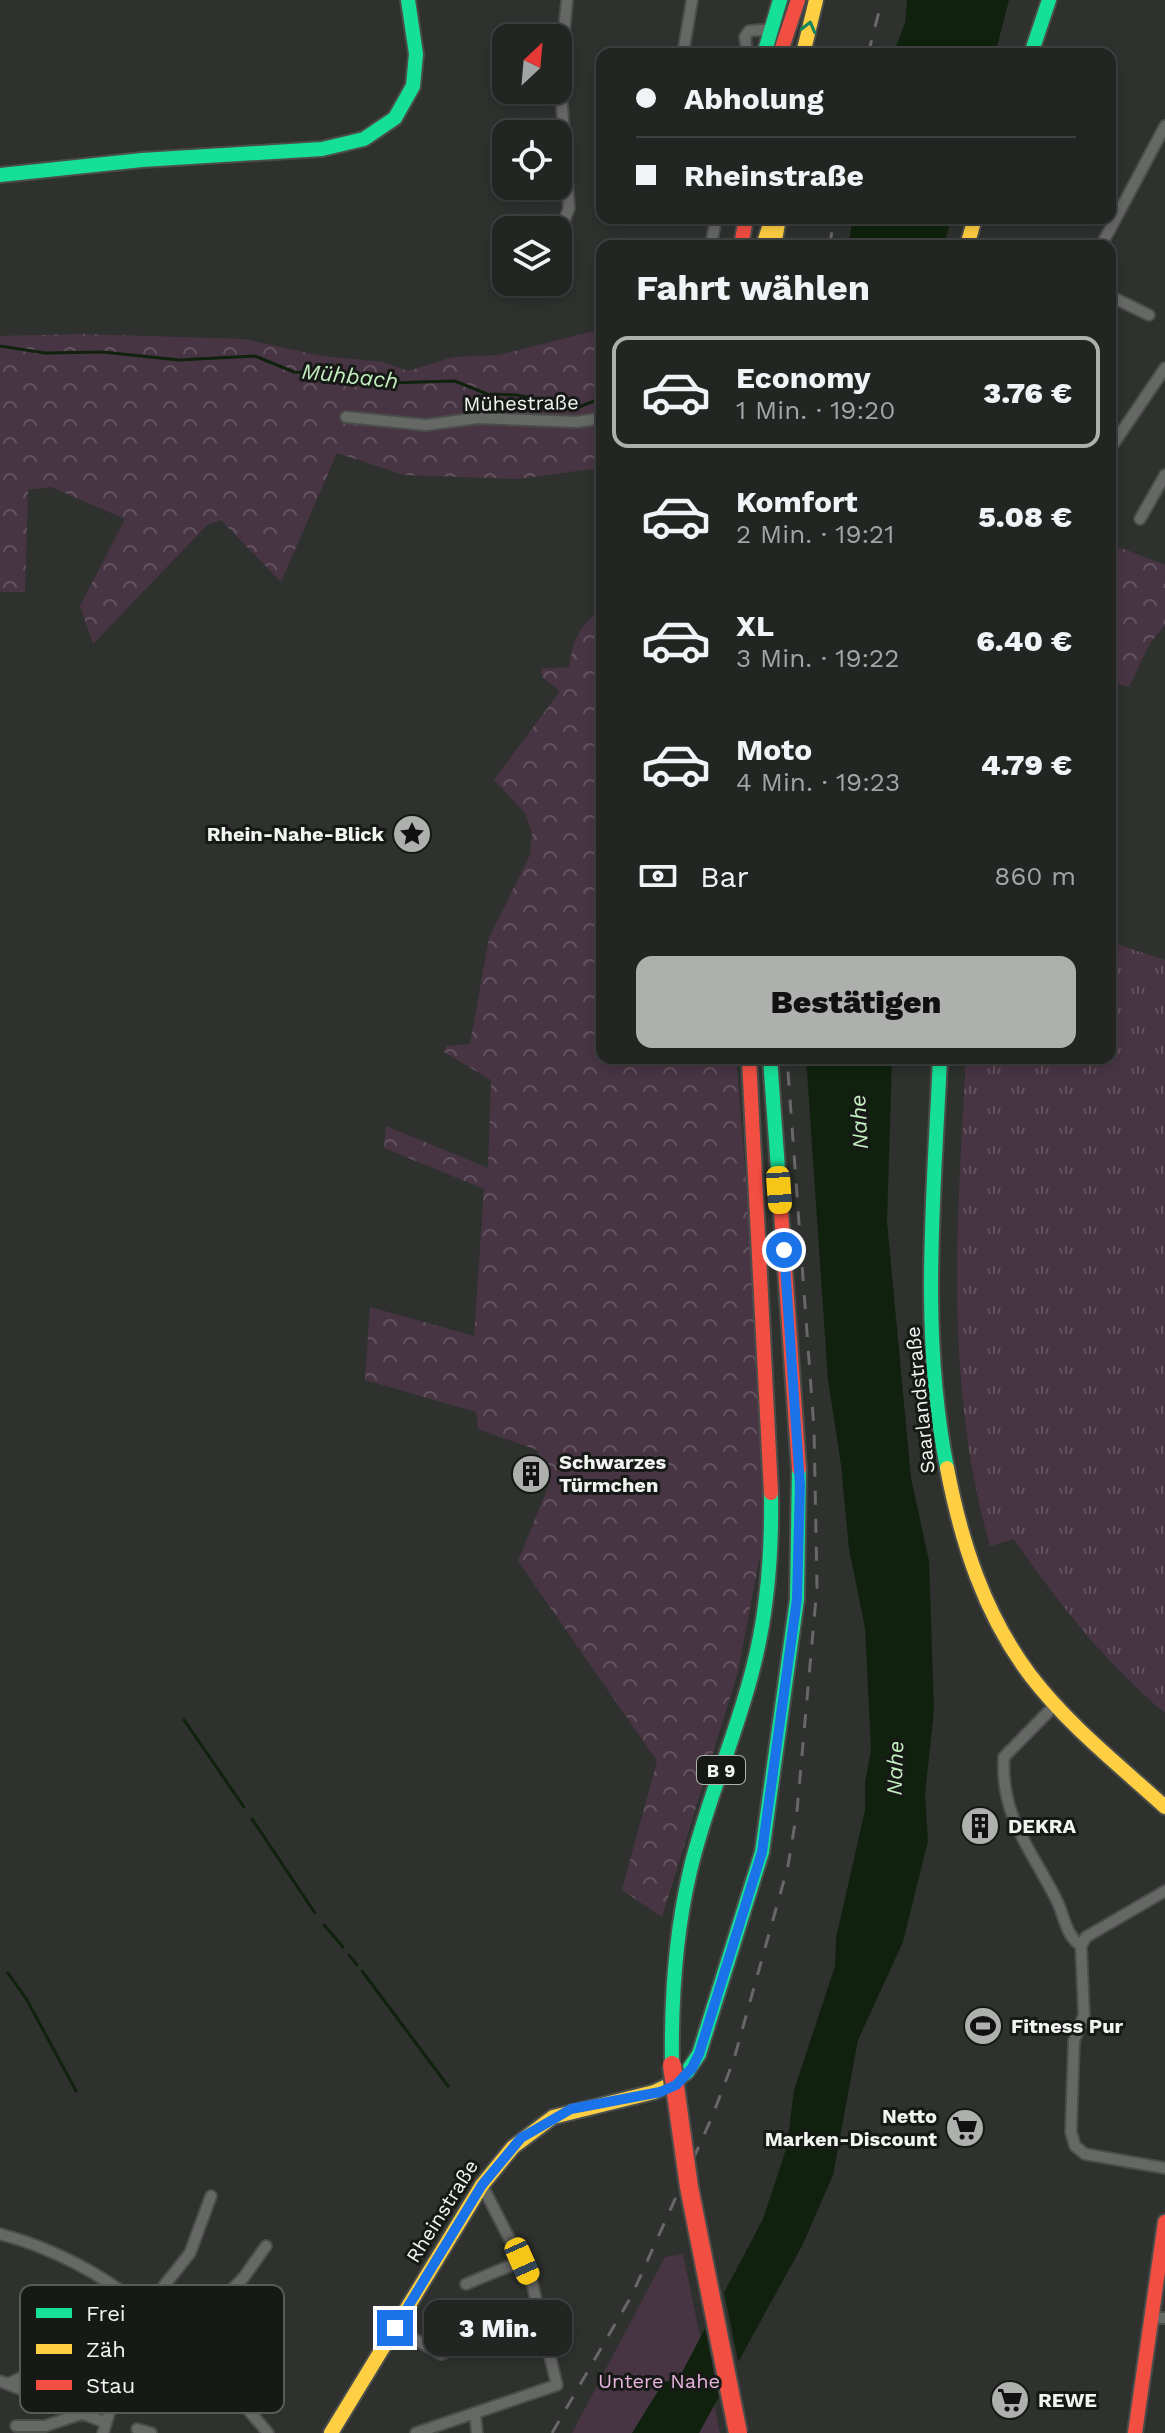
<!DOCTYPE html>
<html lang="de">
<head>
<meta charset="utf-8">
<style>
	body { margin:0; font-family:"Work Sans",sans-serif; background:#2a2d2a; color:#f1f3f6; height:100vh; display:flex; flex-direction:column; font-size:30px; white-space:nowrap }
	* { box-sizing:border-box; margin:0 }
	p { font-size:26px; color:#a2a5a5 }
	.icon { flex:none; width:44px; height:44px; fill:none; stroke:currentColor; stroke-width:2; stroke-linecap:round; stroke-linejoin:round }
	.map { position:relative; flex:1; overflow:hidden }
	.sheet { position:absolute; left:596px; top:240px; width:520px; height:824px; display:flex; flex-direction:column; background:#222522; border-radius:16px; box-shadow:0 4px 12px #0003,0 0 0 2px #3f4240 }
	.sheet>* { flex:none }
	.guide { position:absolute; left:596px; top:48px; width:520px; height:176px; border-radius:16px; box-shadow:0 4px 12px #0003,0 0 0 2px #3f4240; display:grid; align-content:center; height:176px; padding:0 40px; background:#222522 }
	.needle { width:52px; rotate:26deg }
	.buttons { position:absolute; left:492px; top:24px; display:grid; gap:16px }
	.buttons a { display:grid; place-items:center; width:80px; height:80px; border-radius:16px; background:#222522; box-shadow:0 4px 12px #0003,0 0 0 2px #3f4240; font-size:40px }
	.end { position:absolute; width:36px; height:36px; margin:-18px; border:10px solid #1a73e8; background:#fff; box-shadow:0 0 0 4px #fff }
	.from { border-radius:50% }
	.bubble { position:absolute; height:56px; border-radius:16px; background:#222522; box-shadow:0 4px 12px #0003,0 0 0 2px #3f4240; font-size:26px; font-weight:800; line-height:56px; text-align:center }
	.car { position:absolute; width:24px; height:48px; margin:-24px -12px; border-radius:10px; box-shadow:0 0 6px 2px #0007; background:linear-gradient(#f5c518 24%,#345 0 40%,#f5c518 0 76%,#345 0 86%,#f5c518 0) }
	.guide b { display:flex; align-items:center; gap:28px; height:76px; font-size:30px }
	.guide b+b { border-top:2px solid #3f4240 }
	.guide i { width:20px; height:20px; background:#f1f3f6 }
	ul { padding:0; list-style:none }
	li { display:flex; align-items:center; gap:24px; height:112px; margin:0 16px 12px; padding:0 24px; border:4px solid transparent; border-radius:16px }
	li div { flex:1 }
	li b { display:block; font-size:30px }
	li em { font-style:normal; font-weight:800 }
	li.on { border-color:#adb0ad }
	li>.icon { width:72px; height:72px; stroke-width:1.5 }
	h2 { padding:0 40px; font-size:36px; line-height:96px }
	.pay { display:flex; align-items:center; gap:20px; height:88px; padding:0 40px; font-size:30px }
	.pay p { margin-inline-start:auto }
	.primary-button { display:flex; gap:16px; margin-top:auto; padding:16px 40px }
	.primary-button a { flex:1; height:92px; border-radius:16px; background:#adb0ad; color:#111; font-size:32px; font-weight:800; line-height:92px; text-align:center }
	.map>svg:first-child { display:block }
	.grass { fill:url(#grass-tufts) }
	.forest { fill:url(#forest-crowns) }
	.park { fill:#483544 }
	.water { fill:#10220e }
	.pier { fill:#2e312e }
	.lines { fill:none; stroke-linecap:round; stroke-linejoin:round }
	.stream { stroke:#10220e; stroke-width:3 }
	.street-casing { stroke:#4b4d4b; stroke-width:14 }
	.fast-casing { stroke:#4b4d4b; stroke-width:18 }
	.slow-casing { stroke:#4b4d4b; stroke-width:18 }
	.jam-casing { stroke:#4b4d4b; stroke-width:18 }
	.street { stroke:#666866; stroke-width:10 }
	.fast { stroke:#16e098; stroke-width:14 }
	.slow { stroke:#ffcf43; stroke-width:14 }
	.jam { stroke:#f24e42; stroke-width:14 }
	.rail { stroke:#676867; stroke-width:3; stroke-dasharray:14 14; stroke-linecap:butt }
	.jam-bridge-casing { stroke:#4b4d4b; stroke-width:22; stroke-linecap:butt }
	.jam-bridge { stroke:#f24e42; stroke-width:18 }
	.oneway { stroke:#16865e }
	.route { stroke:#1a73e8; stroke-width:10 }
	.labels { text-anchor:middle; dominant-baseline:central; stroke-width:6; stroke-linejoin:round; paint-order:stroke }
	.shield { fill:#171917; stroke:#b0b2b0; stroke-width:2 }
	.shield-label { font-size:18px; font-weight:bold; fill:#f1f4f1 }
	.street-label { font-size:20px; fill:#f1f4f1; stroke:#171917 }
	.poi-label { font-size:20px; font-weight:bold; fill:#f1f4f1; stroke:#171917; text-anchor:start }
	.park-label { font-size:20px; fill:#e7b4dd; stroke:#171917 }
	.water-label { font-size:22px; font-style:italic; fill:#c3efbf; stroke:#171917 }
	.key { fill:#171917; stroke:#585b58; stroke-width:2 }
	.key-label { font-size:22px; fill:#f1f4f1 }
</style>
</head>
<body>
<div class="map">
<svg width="1165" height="2433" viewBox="0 0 1165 2433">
	<defs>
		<pattern id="grass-tufts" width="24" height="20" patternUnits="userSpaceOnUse" patternTransform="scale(2)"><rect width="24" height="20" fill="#483544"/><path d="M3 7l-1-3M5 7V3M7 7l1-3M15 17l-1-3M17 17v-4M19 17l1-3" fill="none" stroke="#63535f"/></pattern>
		<pattern id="forest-crowns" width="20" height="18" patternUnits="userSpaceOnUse" patternTransform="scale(2)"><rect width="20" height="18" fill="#483544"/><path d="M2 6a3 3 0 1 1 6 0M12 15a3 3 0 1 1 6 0" fill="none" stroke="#63535f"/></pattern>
	</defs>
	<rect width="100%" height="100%" fill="#2e312e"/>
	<path class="grass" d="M1110,942l55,18v753c-59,-50 -107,-110 -151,-174l-24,7c-46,-165 -33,-320 -24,-488h144z"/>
	<path class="forest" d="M602,329v145l-11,-5 -73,10 -114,-4 -67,-22 -56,129 -60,-62 -14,5 -114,119 -13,-38 45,-87 -74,-32 -23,3 -3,102h-25v-256l81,-2 163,5 78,17 61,6 25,9 45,-14 46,-2z
		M1119,547l46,18v60l-15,18 -21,44 -19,-5v-117z
		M602,608v450h134l13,158 15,318 -26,138 -76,245 -40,-27 35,-129 -139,-200 32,-79 -13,-32 -59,-21 -2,-17 -111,-32 5,-73 104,29 10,-147 -100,-41 2,-22 102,42 3,-88 -47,-28 3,-6 23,-2 19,-106 41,-83 2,-22 -7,-20 -31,-33 66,-89 -18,-14 -1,-8 28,-2c4,-27 11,-42 33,-59z"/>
	<path class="park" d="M683,2254l37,179h-148l93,-176z"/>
	<path class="water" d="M907,0h102l-14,54h-102l12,-31z
		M853,218h98l-7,28h-96z
		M806,1058h86l-5,164 24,256 18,83 5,150 -9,83 3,47 -25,101 -45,98 -25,135 -31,71 -103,187h-67l31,-50 17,-7 83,-157 24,-73 7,-56 41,-124 1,-28 29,-128v-27l6,-33 -6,-122 -16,-79 -8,-84 -13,-85z"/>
	<path class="pier" d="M723,2287l17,83 -20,34 -16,-81z"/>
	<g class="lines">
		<path class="stream" d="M0,346l45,7 58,-1 76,8 76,-4 39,16 52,2 42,9 67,-2 32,13 30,1 62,12 23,-9
			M184,1720l60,87
			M252,1819l63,94
			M324,1925l19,22
			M349,1955l8,10
			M362,1971l86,115
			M8,1973l19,27 49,91"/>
		<defs>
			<path id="street" d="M683,54l9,-54
				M747,54l-2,-17 4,-6 23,-2
				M564,222l5,-14 -9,-132 7,-76
				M711,246l5,-28
				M1101,246l64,-120
				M1110,296l39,19
				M346,417l80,8 52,-7 99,4 25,-4
				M1110,449l55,-81
				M1140,519l25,-44
				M1055,1705l-51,52c-4,61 29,94 54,146 7,16 8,32 23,43
				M1165,1891l-79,46 -5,9 3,69 -10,26 -3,91 4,14 10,8 80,14
				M0,2234c51,13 107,42 146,77
				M466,2284l56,-23
				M198,2314l66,48
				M1151,2318h14
				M395,2328l46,26 99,-44
				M0,2381l104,41
				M8,2384l27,-13 49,-11 37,-20 69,-87 21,-57
				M239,2399l29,34
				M475,2413l2,20
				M16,2426h29l36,-12
				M137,2429l14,4
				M103,2433l8,-26 26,-28 33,-53 49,-23 25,-26 22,-31
				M416,2433l141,-48 -25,-102 -50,-98"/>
			<path id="fast" d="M764,54l16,-54
				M1031,54l18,-54
				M0,175l142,-15 180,-11 42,-10 31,-21 18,-32 3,-32 -8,-54
				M770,1058l10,139
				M940,1058c-6,135 -20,276 7,410
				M672,2065c-1,-65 3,-130 18,-194 16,-69 46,-134 63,-203 15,-58 19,-116 18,-175
				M671,2084l16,-12 12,-18 63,-202 35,-253 2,-130"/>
			<path id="slow" d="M803,54l13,-54
				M763,246l9,-28
				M774,246l5,-28
				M967,246l8,-28
				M947,1468c14,73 37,146 83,207 38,50 89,90 135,132
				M331,2433l151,-248 31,-38 40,-30 101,-25 17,-8"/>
			<path id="jam" d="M780,54l18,-54
				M741,246l5,-28
				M749,1058l22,435
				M780,1197l19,272
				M1135,2433l30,-211"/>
		</defs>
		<use href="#street" class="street-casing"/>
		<use href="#fast" class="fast-casing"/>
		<use href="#slow" class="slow-casing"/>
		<use href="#jam" class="jam-casing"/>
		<use href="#street" class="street"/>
		<use href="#fast" class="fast"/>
		<use href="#slow" class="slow"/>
		<use href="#jam" class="jam"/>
		<path class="rail" d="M868,54l14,-54
			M829,246l6,-28
			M552,2433l80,-138 80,-178 22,-58 54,-193 9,-55 20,-224 -3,-158 -27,-371"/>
		<defs>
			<path id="jam-bridge" d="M672,2065l17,122 49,246"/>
		</defs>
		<use href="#jam-bridge" class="jam-bridge-casing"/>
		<use href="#jam-bridge" class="jam-bridge"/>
	</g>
	<defs><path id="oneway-chevron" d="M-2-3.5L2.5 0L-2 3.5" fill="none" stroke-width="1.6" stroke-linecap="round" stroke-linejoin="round" transform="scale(2)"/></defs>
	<use class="oneway" href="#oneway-chevron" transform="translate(809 27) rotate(-76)"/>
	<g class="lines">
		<path class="route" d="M395,2328l87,-143 39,-47 50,-29 89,-17 16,-7 16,-17 7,-14 63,-202 35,-253 3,-114 -16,-235"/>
	</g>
	<defs>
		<symbol id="sight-disc" viewBox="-11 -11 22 22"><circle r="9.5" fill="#adb0ad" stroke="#171917"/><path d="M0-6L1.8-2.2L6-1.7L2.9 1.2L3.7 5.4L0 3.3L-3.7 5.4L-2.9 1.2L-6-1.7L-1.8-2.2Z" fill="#111"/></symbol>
		<symbol id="building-disc" viewBox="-11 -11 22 22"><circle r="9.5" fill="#adb0ad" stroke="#171917"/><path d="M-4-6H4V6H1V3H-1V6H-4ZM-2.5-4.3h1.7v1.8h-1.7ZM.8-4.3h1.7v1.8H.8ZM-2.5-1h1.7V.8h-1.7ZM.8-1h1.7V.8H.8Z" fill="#111"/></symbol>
		<symbol id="stadium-disc" viewBox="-11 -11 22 22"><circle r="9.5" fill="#adb0ad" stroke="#171917"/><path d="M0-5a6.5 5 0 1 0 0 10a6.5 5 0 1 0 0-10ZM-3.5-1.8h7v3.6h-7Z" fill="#111"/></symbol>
		<symbol id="supermarket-disc" viewBox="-11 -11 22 22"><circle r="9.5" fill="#adb0ad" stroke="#171917"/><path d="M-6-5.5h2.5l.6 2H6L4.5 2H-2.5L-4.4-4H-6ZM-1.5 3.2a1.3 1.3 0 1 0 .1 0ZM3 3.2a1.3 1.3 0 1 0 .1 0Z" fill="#111"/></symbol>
	</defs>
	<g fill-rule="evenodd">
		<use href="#sight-disc" x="390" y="812" width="44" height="44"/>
		<use href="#building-disc" x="509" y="1452" width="44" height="44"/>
		<use href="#building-disc" x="958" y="1804" width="44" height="44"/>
		<use href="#stadium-disc" x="961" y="2004" width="44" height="44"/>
		<use href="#supermarket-disc" x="943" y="2106" width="44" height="44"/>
		<use href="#supermarket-disc" x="988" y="2378" width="44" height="44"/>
	</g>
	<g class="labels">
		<rect class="shield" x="697" y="1756" width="48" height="28" rx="6"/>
		<g class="shield-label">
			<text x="721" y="1770">B 9</text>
		</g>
		<g class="street-label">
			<text transform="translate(521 403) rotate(-1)">Mühestraße</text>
			<text transform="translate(920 1400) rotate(-96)">Saarlandstraße</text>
			<text transform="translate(442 2211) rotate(-58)">Rheinstraße</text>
		</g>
		<g class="poi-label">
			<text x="384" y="834" text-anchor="end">Rhein-Nahe-Blick</text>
			<text x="559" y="1462">Schwarzes<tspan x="559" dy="23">Türmchen</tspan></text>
			<text x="1008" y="1826">DEKRA</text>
			<text x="1011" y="2026">Fitness Pur</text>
			<text x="937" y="2116" text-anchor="end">Netto<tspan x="937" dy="23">Marken-Discount</tspan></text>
			<text x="1038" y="2400">REWE</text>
		</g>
		<g class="park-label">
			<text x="659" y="2381">Untere Nahe</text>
		</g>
		<g class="water-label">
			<text transform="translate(350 376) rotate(6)">Mühbach</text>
			<text transform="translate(859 1122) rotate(-93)">Nahe</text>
			<text transform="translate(895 1768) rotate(-88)">Nahe</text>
		</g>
	</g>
	<rect x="20" y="2285" width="264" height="128" rx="12" class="key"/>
	<rect x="36" y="2308" width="36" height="10" fill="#16e098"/>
	<rect x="36" y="2344" width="36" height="10" fill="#ffcf43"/>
	<rect x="36" y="2380" width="36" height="10" fill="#f24e42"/>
	<g class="key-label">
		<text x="86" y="2321">Frei</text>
		<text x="86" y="2357">Zäh</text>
		<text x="86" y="2393">Stau</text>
	</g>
</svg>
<div class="buttons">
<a><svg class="needle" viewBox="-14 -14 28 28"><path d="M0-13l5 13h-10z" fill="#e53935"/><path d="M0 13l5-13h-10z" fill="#a2a5a5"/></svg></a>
<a><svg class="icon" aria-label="locate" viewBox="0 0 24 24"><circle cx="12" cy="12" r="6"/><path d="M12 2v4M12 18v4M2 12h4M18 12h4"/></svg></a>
<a><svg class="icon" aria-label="layers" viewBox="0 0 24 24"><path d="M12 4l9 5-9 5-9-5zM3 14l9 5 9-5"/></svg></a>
</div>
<i class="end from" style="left:784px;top:1250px"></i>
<i class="end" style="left:395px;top:2328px"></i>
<div class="bubble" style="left:424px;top:2300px;width:148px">3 Min.</div>
<i class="car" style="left:779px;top:1190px;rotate:176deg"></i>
<i class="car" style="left:522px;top:2261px;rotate:156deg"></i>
<div class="guide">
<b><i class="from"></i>Abholung</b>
<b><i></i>Rheinstraße</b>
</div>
<section class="sheet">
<h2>Fahrt wählen</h2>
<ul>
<li class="on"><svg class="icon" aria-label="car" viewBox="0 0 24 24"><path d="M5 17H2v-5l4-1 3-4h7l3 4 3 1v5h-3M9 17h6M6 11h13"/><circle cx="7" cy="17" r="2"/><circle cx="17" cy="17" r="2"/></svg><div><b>Economy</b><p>1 Min. · 19:20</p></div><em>3.76 €</em></li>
<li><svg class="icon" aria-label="car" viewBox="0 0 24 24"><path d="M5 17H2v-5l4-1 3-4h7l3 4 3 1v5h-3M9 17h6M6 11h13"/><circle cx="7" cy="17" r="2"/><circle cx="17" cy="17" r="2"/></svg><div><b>Komfort</b><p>2 Min. · 19:21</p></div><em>5.08 €</em></li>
<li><svg class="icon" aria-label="car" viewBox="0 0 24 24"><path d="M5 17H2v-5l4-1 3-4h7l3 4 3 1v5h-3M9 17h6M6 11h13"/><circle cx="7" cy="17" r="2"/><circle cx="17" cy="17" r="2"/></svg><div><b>XL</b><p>3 Min. · 19:22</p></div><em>6.40 €</em></li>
<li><svg class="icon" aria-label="car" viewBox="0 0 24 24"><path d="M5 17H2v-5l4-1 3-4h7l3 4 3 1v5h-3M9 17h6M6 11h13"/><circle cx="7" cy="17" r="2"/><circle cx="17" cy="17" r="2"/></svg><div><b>Moto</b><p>4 Min. · 19:23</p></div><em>4.79 €</em></li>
</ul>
<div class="pay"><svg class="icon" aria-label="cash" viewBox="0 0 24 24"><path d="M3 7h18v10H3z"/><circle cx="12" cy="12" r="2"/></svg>Bar<p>860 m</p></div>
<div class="primary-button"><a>Bestätigen</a></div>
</section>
</div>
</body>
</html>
